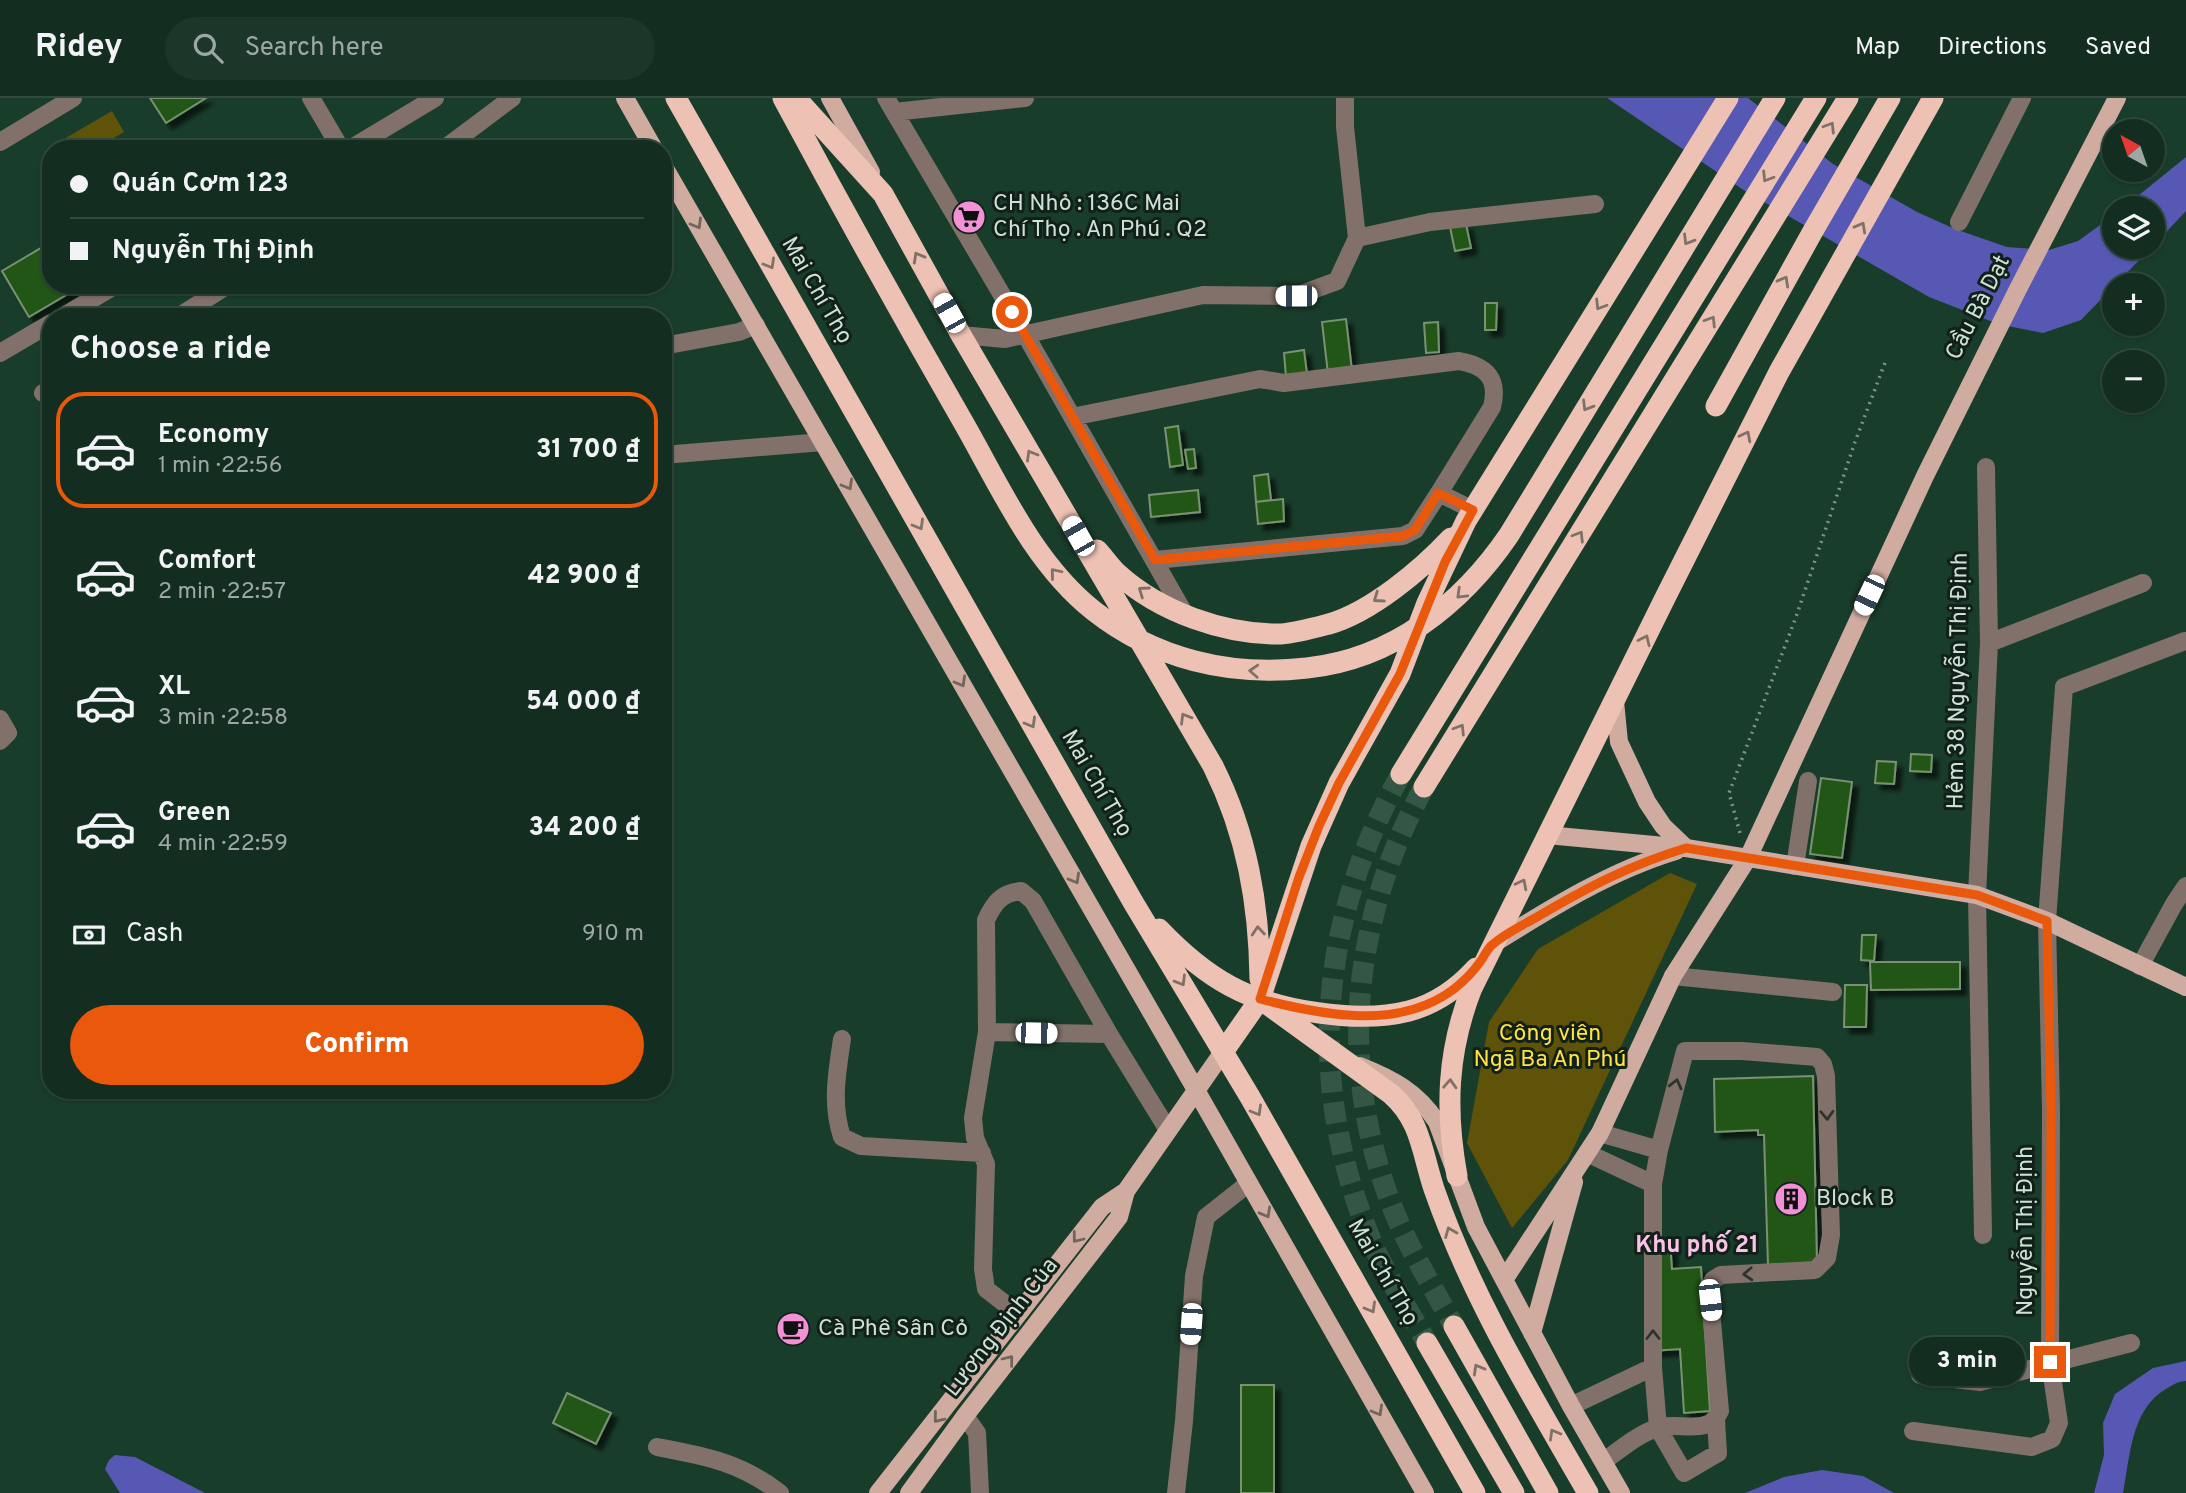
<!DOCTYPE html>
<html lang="en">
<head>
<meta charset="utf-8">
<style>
	body { margin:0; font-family:Overpass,sans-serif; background:#1c3629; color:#f1f3f6; height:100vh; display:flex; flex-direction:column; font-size:26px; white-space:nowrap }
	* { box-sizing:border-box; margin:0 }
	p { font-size:23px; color:#9da8a5 }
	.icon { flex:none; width:38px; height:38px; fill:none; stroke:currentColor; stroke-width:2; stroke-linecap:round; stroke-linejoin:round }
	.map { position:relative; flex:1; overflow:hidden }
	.details { position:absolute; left:42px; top:210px; width:630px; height:791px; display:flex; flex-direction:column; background:#132e20; border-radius:28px; box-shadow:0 2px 5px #0004,0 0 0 2px #324a3e }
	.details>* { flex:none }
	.top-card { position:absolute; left:42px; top:42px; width:630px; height:154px; border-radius:28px; box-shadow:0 2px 5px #0004,0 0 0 2px #324a3e; display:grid; align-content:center; height:154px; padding:0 28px; background:#132e20 }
	.needle { width:46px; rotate:320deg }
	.fabs { position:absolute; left:2102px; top:21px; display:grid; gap:14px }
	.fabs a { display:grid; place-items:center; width:63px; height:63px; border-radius:50%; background:#132e20; box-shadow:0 2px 5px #0004,0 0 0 2px #324a3e; font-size:35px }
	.end { position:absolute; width:32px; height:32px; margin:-16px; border:9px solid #ea580c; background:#fff; box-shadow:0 0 0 4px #fff }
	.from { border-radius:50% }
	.bubble { position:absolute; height:49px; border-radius:24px; background:#132e20; box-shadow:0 2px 5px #0004,0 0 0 2px #324a3e; font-size:23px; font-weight:800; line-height:49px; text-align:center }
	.car { position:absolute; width:21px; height:42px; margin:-21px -10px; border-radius:9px; box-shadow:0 0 5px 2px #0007; background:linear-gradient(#fff 24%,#345 0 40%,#fff 0 76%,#345 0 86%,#fff 0) }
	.top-card b { display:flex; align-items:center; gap:24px; height:66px; font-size:26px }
	.top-card b+b { border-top:2px solid #324a3e }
	.top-card i { width:18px; height:18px; background:#f1f3f6 }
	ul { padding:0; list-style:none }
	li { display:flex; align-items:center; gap:21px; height:116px; margin:0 14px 10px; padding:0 14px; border:4px solid transparent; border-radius:28px }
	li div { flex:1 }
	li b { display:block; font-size:26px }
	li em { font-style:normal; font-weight:800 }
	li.on { border-color:#ea580c }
	li>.icon { width:63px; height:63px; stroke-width:1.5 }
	h2 { padding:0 28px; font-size:32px; line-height:84px }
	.pay { display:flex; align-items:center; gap:18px; height:77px; padding:0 28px; font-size:26px }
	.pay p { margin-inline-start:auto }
	.primary-button { display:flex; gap:14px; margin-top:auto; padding:14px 28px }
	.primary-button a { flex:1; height:80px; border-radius:42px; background:#ea580c; color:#fff; font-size:28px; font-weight:800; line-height:80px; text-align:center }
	header { display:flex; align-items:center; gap:42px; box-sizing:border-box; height:98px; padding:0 35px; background:#132e20; border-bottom:2px solid #324a3e }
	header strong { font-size:33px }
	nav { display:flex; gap:38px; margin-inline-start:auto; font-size:24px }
	.search { width:490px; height:63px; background:#1c3629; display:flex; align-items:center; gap:18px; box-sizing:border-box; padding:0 24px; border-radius:38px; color:#9da8a5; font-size:26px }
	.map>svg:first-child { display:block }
	.green { fill:#5f530a }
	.water { fill:#5658b3 }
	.building { fill:#245712; stroke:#7a9273; stroke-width:2; filter:url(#shadow) }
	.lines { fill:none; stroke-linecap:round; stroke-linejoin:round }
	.highway-tunnel { stroke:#345644; stroke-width:21; stroke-dasharray:21 10; stroke-linecap:butt }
	.path { stroke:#7a9586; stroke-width:3.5; stroke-dasharray:2 5; stroke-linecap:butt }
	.minor { stroke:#82716b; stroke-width:18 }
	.major { stroke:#cfaba0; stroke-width:18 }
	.highway { stroke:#edc2b4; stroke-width:21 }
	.oneway { stroke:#7f7166 }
	.oneway2 { stroke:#70665c }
	.oneway3 { stroke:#2d342d }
	.route { stroke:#ea580c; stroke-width:9 }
	.labels { text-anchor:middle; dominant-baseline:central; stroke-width:6; stroke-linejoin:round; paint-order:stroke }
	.poi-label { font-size:23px; fill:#cee1d5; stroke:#112018; text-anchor:start }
	.street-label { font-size:23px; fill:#cee1d5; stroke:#112018 }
	.park-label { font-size:23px; fill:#ffe343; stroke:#112018 }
	.neighbourhood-label { font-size:24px; font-weight:bold; fill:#fac2e7; stroke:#112018 }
</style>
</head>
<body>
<header>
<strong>Ridey</strong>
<div class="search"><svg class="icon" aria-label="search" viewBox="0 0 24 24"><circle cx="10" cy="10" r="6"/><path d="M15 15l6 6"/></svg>Search here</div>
<nav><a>Map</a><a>Directions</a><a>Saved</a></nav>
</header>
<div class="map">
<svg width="2186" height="1395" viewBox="0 0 2186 1395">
	<defs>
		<filter id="shadow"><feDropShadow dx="6" dy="6" stdDeviation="2" flood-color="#0009"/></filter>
	</defs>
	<rect width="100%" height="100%" fill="#193d2b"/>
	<path class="green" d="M112,13l12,21 -29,17h-25l-6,-10z
		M1670,775l27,11 -129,276 -56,68 -45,-85 22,-121 49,-73z"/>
	<path class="water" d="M1607,0h141l85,66 84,48 38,17 52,18 42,3 29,-9 36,-26v32h38l-71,73 -38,13 -45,-9 -69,-27 -184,-106z
		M2186,59v54l-33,35 -1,-38h-29z
		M2186,1263v20c-8,0 -13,4 -20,8 -35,20 -36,68 -43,104h-29l10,-38 -1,-32 12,-29 38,-26z
		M115,1357l20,2 70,36h-85l-15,-24 4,-9z
		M1822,1372l41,6 31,17h-149l39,-16z"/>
	<path class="building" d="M150,0h56l-40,25z
		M1466,126l5,24 -16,3 -5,-24z
		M51,144v43h32l-54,32 -27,-46z
		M1485,205h12l-1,27h-11z
		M1346,221l6,52 -24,3 -6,-52z
		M1438,224l1,30 -13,1 -2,-30z
		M1304,252l3,24 -21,3 -2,-24z
		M1178,328l5,39 -13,2 -5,-39z
		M1194,351l2,19 -8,1 -3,-19z
		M1268,376l3,26 -15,2 -2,-26z
		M1198,392l2,22 -49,5 -2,-22z
		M1283,401l1,22 -26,3 -2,-22z
		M1911,656l21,1 -1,17 -21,-1z
		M1877,663l19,1 -2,22 -19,-1z
		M1821,680l31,4 -10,76 -32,-4z
		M1862,837h14l-2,26 -13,-1z
		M1870,864h90v27l-89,1z
		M1845,887h22l-1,42h-22z
		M1813,978l4,187 -49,2 -4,-130h-6v-5l-43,2 -1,-53z
		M1670,1144l2,27 29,-2 9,144 -26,2 -4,-64 -28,2 -6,-107z
		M1241,1287h33v108h-33z
		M567,1295l44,20 -15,31 -43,-21z"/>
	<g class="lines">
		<path class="highway-tunnel" d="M1401,676c-82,148 -96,308 -30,466 15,36 37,69 56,103
			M1424,689c-70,130 -87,271 -35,411 16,45 42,86 65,128"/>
		<path class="path" d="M1740,735l-11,-40 67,-176 59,-175 31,-82"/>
		<path class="minor" d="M311,0l30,51
			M886,0l139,236 159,279
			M1345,0v29l12,111
			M894,14l131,-14
			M0,44l73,-44
			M350,51l85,-51
			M444,51l68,-51
			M1959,124l63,-124
			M62,219l54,-32
			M178,219l50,-32
			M961,237l44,4 198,-44 93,1 41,-15 20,-43 73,-16 165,-18
			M663,248l76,-14 17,-7
			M0,255l51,-30
			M43,295l8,-4
			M1072,319l188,-38 24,4 175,-22c28,5 40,18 33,46l-53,86 34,17
			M663,357l160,-13
			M1155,462l248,-24 12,-6 24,-37
			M1989,545l154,-60
			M0,621l8,14 -8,8
			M1795,768l13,-85
			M2140,868l34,-62 12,-18
			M1673,878l160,16
			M987,934l122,2 59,96
			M842,941c-5,34 -11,65 0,98l19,9 121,7
			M1600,1035l59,17
			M1587,1055l66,31
			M1983,1137l-6,-340 12,-252 -3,-176
			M1018,1216l-32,-25 -3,-20 3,-105 -11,-26 -2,-20 14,-86 -1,-112c8,-17 15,-27 35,-29l12,10 76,133
			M1920,1277l60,7 151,-39
			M1571,1308l82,-39
			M965,1318l12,17 3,60
			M1913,1333l119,16 20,-8 7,-16 -9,-61 1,-252 -4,-189 17,-234 121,-46
			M657,1349c48,9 83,15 123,46
			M1604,1363c17,-12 36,-29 57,-34 21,-5 48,9 59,-16l-11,-123 4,-8 8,-5 94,-5 12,-12 4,-23 -5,-159 -3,-12 -6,-7 -75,-6h-57l-26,99 -6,34v183l5,61 26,45 34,-20 -2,-33
			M1176,1395l8,-72 10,-145 12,-59 43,-34"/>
		<path class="major" d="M625,0l29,51
			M830,0l41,74
			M663,67l533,925 229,403
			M1615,603l4,41 28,60 16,24 23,22
			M1547,737l139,13 291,47 70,26 139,66
			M1493,846c58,-36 117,-73 183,-93
			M1360,968c33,13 57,26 77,56l39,105 95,179 50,87
			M1504,1182l96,-147 73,-157 75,-118 177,-382 93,-187 99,-191
			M1532,1235l42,-151
			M878,1395l224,-286 24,-16 97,-139
			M909,1395l56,-77 154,-199 7,-26"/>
		<path class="highway" d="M676,0l457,804 117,195 225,396
			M783,0c58,108 118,216 179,322 38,66 71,143 132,191 61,48 136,66 213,57 86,-9 155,-64 202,-133l266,-437
			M796,0l87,96 78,141 252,431c34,68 46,138 47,213
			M1716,308l97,-175 77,-133
			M1097,452c7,7 13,17 21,24 42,38 107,61 163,60 15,-1 33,-6 48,-10 42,-12 92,-54 122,-86
			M1401,676l415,-676
			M1424,689l424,-689
			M1159,831c21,22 43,42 71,57 46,25 128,38 179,25 26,-7 49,-23 67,-43
			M1260,901l131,95c30,26 31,59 43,95 38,109 97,205 154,304
			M1223,954l37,-53 51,-153 28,-63 61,-109 27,-71 39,-82 262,-423
			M1457,1078c-12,-66 -10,-125 15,-188l194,-392 113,-224 154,-274
			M1454,1228l94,167
			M1427,1245l87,150"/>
	</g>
	<defs><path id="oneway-chevron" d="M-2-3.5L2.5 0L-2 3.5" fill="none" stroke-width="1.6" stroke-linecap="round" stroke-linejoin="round" transform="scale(1.75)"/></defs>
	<g class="oneway">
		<use href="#oneway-chevron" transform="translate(1830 29) rotate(-58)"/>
		<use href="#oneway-chevron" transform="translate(1767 79) rotate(122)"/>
		<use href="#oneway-chevron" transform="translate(1861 129) rotate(-61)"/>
		<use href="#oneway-chevron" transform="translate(1688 142) rotate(121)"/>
		<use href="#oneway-chevron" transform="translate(918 159) rotate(-119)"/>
		<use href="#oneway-chevron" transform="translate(770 166) rotate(60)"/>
		<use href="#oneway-chevron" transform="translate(1784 183) rotate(-61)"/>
		<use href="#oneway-chevron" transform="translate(1600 207) rotate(122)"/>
		<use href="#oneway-chevron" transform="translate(1711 223) rotate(-58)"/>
		<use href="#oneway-chevron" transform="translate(1587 308) rotate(121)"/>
		<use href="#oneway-chevron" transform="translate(1746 338) rotate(-63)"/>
		<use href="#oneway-chevron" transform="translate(1031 357) rotate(-120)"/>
		<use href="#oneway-chevron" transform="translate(919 427) rotate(60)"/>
		<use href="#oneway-chevron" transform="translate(1579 438) rotate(-58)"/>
		<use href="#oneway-chevron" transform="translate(1055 475) rotate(-130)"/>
		<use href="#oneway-chevron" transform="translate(1143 493) rotate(-145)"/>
		<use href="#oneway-chevron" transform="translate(1461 496) rotate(136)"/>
		<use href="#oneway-chevron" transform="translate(1378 500) rotate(145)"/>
		<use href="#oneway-chevron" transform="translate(1645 542) rotate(-65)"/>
		<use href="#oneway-chevron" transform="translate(1254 573) rotate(-177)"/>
		<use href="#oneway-chevron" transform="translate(1185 620) rotate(-121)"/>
		<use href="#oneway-chevron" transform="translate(1031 625) rotate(60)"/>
		<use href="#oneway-chevron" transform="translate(1460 631) rotate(-58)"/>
		<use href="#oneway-chevron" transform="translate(1522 786) rotate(-63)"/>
		<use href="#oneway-chevron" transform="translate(1258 833) rotate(-95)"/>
		<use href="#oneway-chevron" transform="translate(1181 883) rotate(59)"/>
		<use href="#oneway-chevron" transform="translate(1450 986) rotate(-87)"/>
		<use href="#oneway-chevron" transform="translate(1257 1013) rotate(60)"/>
		<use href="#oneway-chevron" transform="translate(1450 1134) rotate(-112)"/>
		<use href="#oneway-chevron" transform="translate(1371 1210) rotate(60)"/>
		<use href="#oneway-chevron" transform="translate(1478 1271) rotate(-119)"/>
		<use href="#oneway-chevron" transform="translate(1554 1336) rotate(-120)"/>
	</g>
	<g class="oneway2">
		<use href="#oneway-chevron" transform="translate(697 126) rotate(60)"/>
		<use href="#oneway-chevron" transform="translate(848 387) rotate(60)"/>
		<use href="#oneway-chevron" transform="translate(961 584) rotate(60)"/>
		<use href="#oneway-chevron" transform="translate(1075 781) rotate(60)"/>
		<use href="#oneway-chevron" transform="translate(1266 1115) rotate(61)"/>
		<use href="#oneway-chevron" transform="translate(1077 1140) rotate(128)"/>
		<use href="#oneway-chevron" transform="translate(1009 1262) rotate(-52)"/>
		<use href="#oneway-chevron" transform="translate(1378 1313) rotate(60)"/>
		<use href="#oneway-chevron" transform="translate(938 1320) rotate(129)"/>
	</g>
	<g class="oneway3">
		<use href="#oneway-chevron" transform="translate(1676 986) rotate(-76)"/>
		<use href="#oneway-chevron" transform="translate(1827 1017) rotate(88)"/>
		<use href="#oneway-chevron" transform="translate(1748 1176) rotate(177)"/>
		<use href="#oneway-chevron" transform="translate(1653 1237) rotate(-90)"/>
	</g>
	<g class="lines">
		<path class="route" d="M1012,214l143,248 248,-24 12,-6 23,-37 35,17 -28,52 -45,112 -61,109 -20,43 -20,51 -39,122c63,16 138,32 194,-10 10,-8 19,-17 26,-27 4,-5 7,-13 12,-17 12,-11 31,-20 45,-28 51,-30 93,-52 149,-69l291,47 70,26 4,189 -1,252"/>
	</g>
	<defs>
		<symbol id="supermarket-disc" viewBox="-11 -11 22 22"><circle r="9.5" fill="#f391d6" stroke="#112018"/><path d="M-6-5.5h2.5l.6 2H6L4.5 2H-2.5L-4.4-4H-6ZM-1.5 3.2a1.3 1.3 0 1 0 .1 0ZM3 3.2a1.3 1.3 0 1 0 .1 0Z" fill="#111"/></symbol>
		<symbol id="building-disc" viewBox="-11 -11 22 22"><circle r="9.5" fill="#f391d6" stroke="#112018"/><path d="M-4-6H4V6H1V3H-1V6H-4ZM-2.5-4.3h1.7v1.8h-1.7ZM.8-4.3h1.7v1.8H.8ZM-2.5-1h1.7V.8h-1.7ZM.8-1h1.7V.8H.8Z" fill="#111"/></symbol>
		<symbol id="cafe-disc" viewBox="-11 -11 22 22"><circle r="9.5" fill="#f391d6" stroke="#112018"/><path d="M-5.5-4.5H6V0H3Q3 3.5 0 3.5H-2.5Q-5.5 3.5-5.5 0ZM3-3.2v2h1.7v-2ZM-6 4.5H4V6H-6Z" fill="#111"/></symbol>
	</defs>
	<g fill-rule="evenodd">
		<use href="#supermarket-disc" x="950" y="100" width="38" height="38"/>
		<use href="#building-disc" x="1772" y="1082" width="38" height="38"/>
		<use href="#cafe-disc" x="774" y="1212" width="38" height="38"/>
	</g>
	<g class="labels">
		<g class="poi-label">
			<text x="993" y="106">CH Nhỏ : 136C Mai<tspan x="993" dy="26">Chí Thọ . An Phú . Q2</tspan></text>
			<text x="1816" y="1101">Block B</text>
			<text x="818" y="1231">Cà Phê Sân Cỏ</text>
		</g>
		<g class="street-label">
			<text transform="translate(816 193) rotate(60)">Mai Chí Thọ</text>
			<text transform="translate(1979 210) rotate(-63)">Cầu Bà Dạt</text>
			<text transform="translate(1959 583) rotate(-89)">Hẻm 38 Nguyễn Thị Định</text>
			<text transform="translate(1096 686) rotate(60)">Mai Chí Thọ</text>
			<text transform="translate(2026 1133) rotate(-90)">Nguyễn Thị Định</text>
			<text transform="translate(1382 1175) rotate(60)">Mai Chí Thọ</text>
			<text transform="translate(1002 1230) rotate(-52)">Lương Định Của</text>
		</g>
		<g class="park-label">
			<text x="1550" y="936">Công viên<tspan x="1550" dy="26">Ngã Ba An Phú</tspan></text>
		</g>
		<g class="neighbourhood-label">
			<text x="1697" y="1148">Khu phố 21</text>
		</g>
	</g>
</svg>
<div class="fabs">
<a><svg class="needle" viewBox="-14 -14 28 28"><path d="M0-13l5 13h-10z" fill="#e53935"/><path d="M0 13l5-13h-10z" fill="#9da8a5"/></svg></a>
<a><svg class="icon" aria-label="layers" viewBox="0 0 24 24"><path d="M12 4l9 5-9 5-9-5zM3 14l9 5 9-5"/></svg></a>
<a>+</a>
<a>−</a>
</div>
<i class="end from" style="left:1012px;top:214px"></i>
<i class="end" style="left:2050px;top:1264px"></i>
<div class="bubble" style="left:1909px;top:1239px;width:116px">3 min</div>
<i class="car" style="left:1296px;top:198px;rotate:270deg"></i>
<i class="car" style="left:949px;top:215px;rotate:331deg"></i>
<i class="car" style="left:1078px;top:438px;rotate:330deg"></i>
<i class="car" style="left:1869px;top:497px;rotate:205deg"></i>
<i class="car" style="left:1036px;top:935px;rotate:91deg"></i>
<i class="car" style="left:1710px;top:1202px;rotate:174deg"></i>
<i class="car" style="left:1191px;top:1226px;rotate:184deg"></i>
<div class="top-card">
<b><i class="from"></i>Quán Cơm 123</b>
<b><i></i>Nguyễn Thị Định</b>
</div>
<section class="details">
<h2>Choose a ride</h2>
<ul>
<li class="on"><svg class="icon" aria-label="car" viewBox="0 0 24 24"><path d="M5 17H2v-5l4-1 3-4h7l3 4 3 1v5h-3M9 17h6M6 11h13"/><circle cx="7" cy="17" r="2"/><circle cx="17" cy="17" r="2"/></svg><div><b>Economy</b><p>1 min · 22:56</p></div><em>31 700 ₫</em></li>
<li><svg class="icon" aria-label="car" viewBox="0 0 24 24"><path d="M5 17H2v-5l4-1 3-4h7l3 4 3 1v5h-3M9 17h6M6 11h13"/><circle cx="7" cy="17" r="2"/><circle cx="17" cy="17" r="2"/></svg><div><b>Comfort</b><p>2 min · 22:57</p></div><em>42 900 ₫</em></li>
<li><svg class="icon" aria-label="car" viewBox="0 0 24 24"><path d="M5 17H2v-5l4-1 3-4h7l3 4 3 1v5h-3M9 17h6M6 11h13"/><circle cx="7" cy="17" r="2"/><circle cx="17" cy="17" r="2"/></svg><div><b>XL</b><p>3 min · 22:58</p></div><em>54 000 ₫</em></li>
<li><svg class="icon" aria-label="car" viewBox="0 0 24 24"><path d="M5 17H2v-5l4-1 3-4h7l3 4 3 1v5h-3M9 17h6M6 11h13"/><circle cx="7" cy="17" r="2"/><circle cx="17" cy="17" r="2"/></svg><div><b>Green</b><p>4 min · 22:59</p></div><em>34 200 ₫</em></li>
</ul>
<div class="pay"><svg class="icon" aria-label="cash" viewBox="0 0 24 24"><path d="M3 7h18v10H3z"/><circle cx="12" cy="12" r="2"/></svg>Cash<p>910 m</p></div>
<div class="primary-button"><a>Confirm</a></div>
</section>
</div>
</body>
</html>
